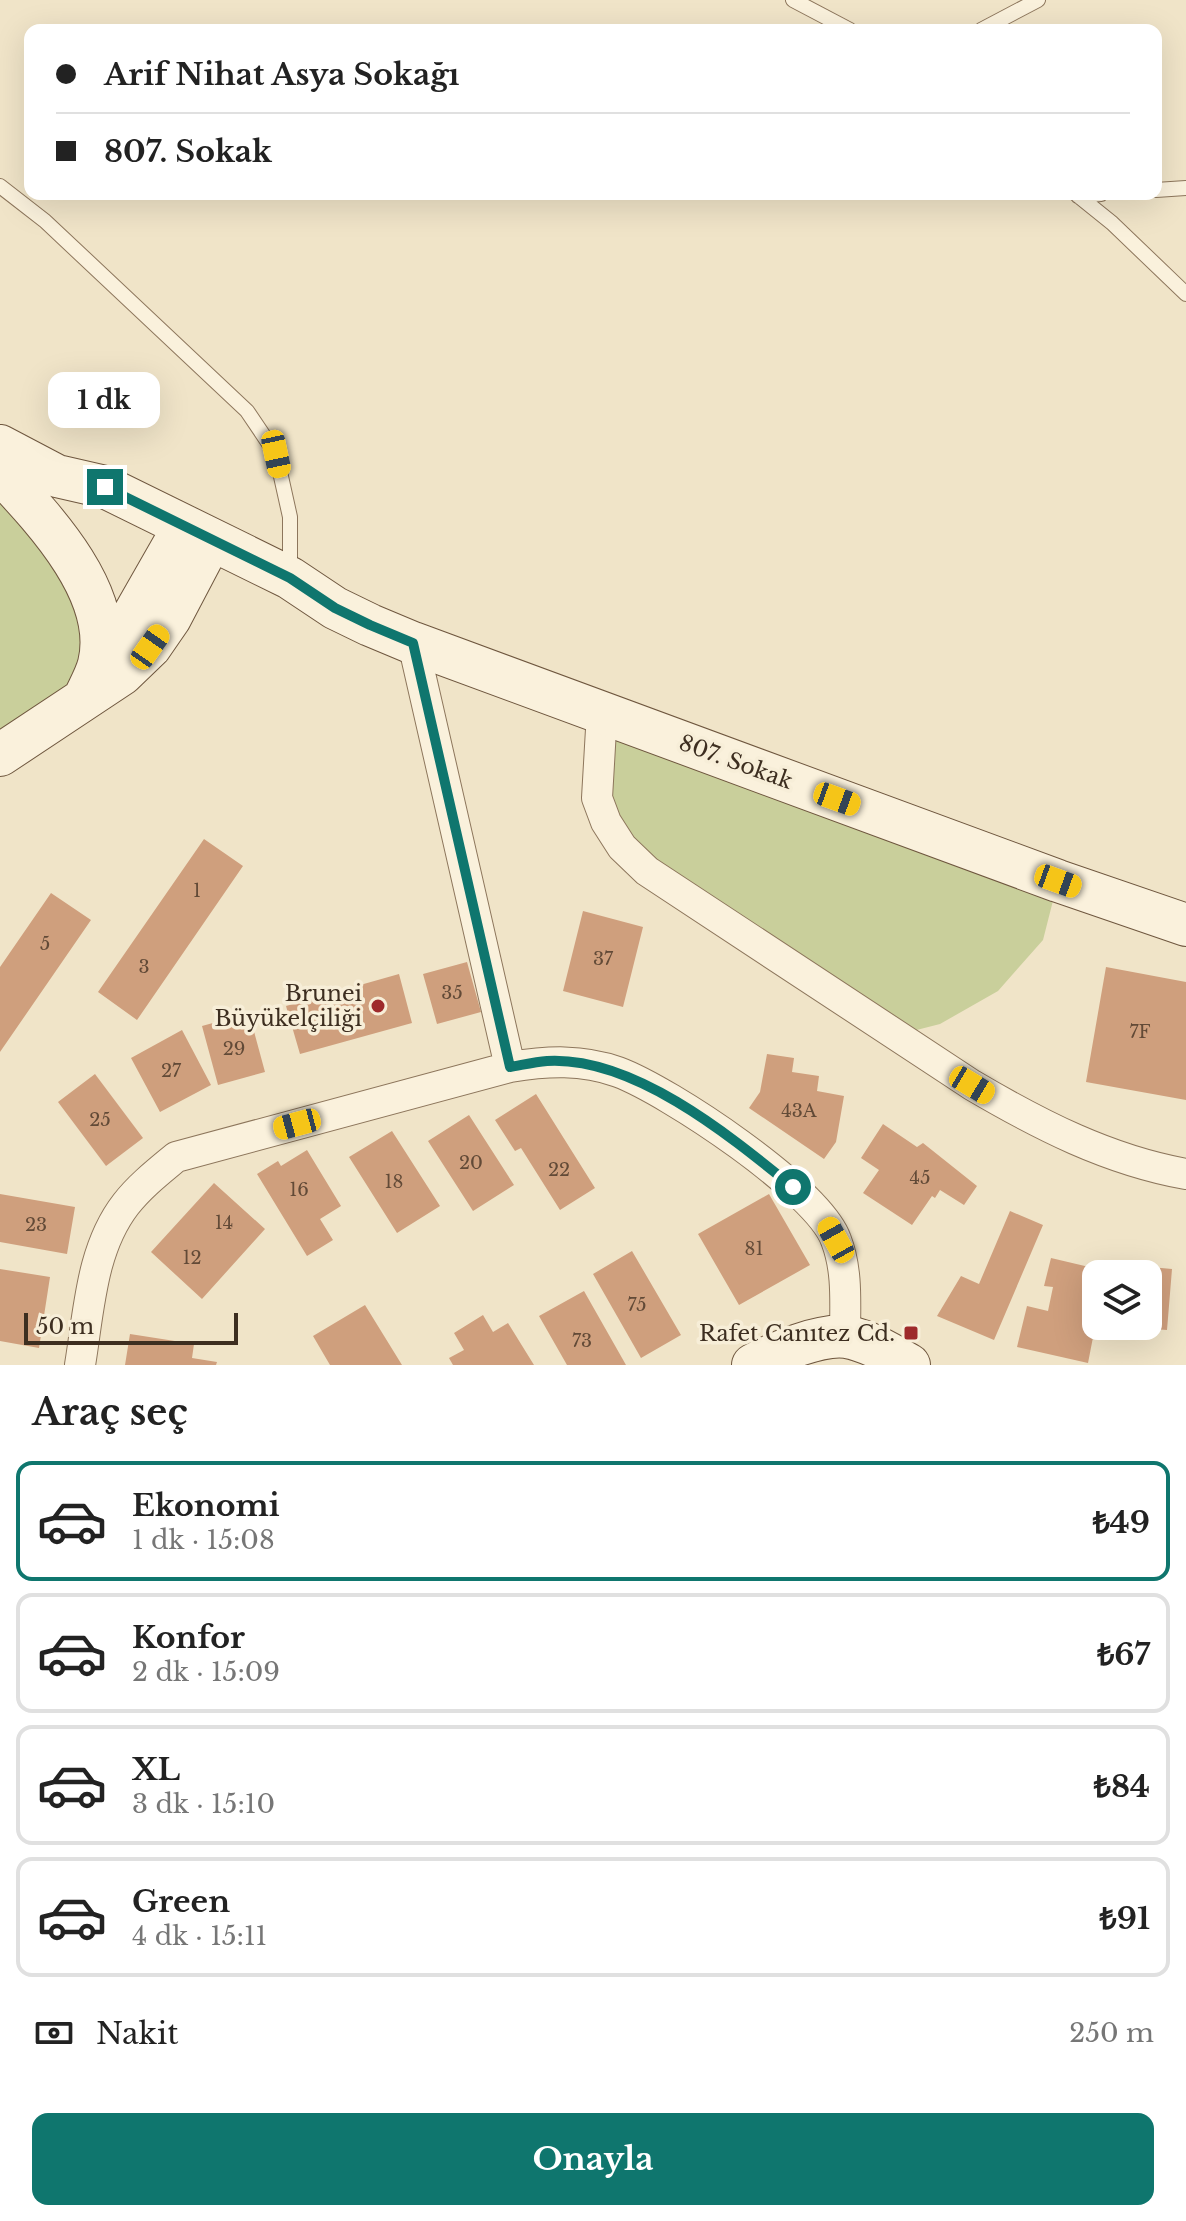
<!DOCTYPE html>
<html lang="tr">
<head>
<meta charset="utf-8">
<style>
	body { margin:0; font-family:"Libre Baskerville",serif; background:#f2f2f2; color:#222; height:100vh; display:flex; flex-direction:column; font-size:30px; white-space:nowrap }
	* { box-sizing:border-box; margin:0 }
	p { font-size:26px; color:#767676 }
	.icon { flex:none; width:44px; height:44px; fill:none; stroke:currentColor; stroke-width:2; stroke-linecap:round; stroke-linejoin:round }
	.map { position:relative; height:1365px; overflow:hidden }
	.drawer { display:flex; flex-direction:column; background:#fff; flex:1 }
	.drawer>* { flex:none }
	.banner { position:absolute; left:24px; top:24px; width:1138px; height:176px; border-radius:16px; box-shadow:0 8px 32px #0002; display:grid; align-content:center; height:176px; padding:0 32px; background:#fff }
	.fabs { position:absolute; left:1082px; top:1260px; display:grid; gap:16px }
	.fabs a { display:grid; place-items:center; width:80px; height:80px; border-radius:16px; background:#fff; box-shadow:0 8px 32px #0002; font-size:40px }
	.scale { position:absolute; left:24px; bottom:20px; width:214px; box-sizing:border-box; padding-left:8px; border:4px solid #3d2e20; border-top:0; font-size:22px; line-height:28px; white-space:nowrap; color:#3d2e20; -webkit-text-stroke:6px #f7eed8; paint-order:stroke }
	.end { position:absolute; width:36px; height:36px; margin:-18px; border:10px solid #0f766e; background:#fff; box-shadow:0 0 0 4px #fff }
	.from { border-radius:50% }
	.bubble { position:absolute; height:56px; border-radius:16px; background:#fff; box-shadow:0 8px 32px #0002; font-size:26px; font-weight:800; line-height:56px; text-align:center }
	.car { position:absolute; width:24px; height:48px; margin:-24px -12px; border-radius:10px; box-shadow:0 0 6px 2px #0007; background:linear-gradient(#f5c518 24%,#345 0 40%,#f5c518 0 76%,#345 0 86%,#f5c518 0) }
	.banner b { display:flex; align-items:center; gap:28px; height:76px; font-size:30px }
	.banner b+b { border-top:2px solid #e0e0e0 }
	.banner i { width:20px; height:20px; background:#222 }
	ul { padding:0; list-style:none }
	li { display:flex; align-items:center; gap:24px; height:120px; margin:0 16px 12px; padding:0 16px; border:4px solid #e0e0e0; border-radius:16px }
	li div { flex:1 }
	li b { display:block; font-size:30px }
	li em { font-style:normal; font-weight:800 }
	li.active { border-color:#0f766e }
	li>.icon { width:72px; height:72px; stroke-width:1.5 }
	h2 { padding:0 32px; font-size:36px; line-height:96px }
	.pay { display:flex; align-items:center; gap:20px; height:88px; padding:0 32px; font-size:30px }
	.pay p { margin-inline-start:auto }
	.action { display:flex; gap:16px; margin-top:auto; padding:16px 32px }
	.action a { flex:1; height:92px; border-radius:16px; background:#0f766e; color:#fff; font-size:32px; font-weight:800; line-height:92px; text-align:center }
	.map>svg:first-child { display:block }
	.green { fill:#c9cf9b }
	.building { fill:#cf9f7d }
	.lines { fill:none; stroke-linecap:round; stroke-linejoin:round }
	.lane-casing { stroke:#8d765c; stroke-width:16 }
	.street-casing { stroke:#8d765c; stroke-width:32 }
	.secondary-casing { stroke:#6f573f; stroke-width:44 }
	.lane { stroke:#faf1dc; stroke-width:14 }
	.street { stroke:#faf1dc; stroke-width:30 }
	.secondary { stroke:#faf1dc; stroke-width:42 }
	.route { stroke:#0f766e; stroke-width:10 }
	.poi-dot { fill:#9e2a2b; stroke:#f7eed8; stroke-width:3 }
	.labels { text-anchor:middle; dominant-baseline:central; stroke-width:7; stroke-linejoin:round; paint-order:stroke }
	.number-label { font-size:18px; fill:#624a37 }
	.street-label { font-size:22px; fill:#3d2e20; stroke:#f7eed8 }
	.poi-label { font-size:22px; fill:#3d2e20; stroke:#f7eed8; text-anchor:end }
</style>
</head>
<body>
<div class="map">
<svg width="1186" height="1365" viewBox="0 0 1186 1365">
	<rect width="100%" height="100%" fill="#f0e4c8"/>
	<path class="green" d="M0,472l44,49 55,143 -99,91z
		M602,712l456,169 -15,59 -45,51 -58,33 -43,11 -250,-164 -41,-49z"/>
	<path class="building" d="M204,839l39,27 -106,154 -39,-28z
		M51,893l40,27 -91,132v-85z
		M583,911l60,16 -20,80 -60,-16z
		M467,962l14,50 -44,12 -14,-50z
		M1106,967l80,15v118l-100,-18z
		M399,974l13,49 -112,31 -14,-48z
		M249,1013l16,59 -47,13 -16,-59z
		M182,1030l29,55 -51,27 -29,-54z
		M767,1054l27,4 -2,14 27,4 -2,15 27,5 -8,46 -12,17 -75,-51 11,-16z
		M95,1074l48,64 -37,28 -48,-64z
		M536,1094l59,94 -35,22 -39,-62 -6,3 -20,-31z
		M469,1115l45,70 -41,26 -45,-70z
		M883,1124l34,23 6,-4 54,43 -13,19 -24,-15 -5,8 -3,-2 -20,29 -49,-32 16,-23 -18,-12z
		M392,1131l48,75 -43,27 -48,-76z
		M307,1150l34,56 -21,13 13,21 -26,16 -50,-82 21,-13 3,5z
		M214,1183l51,46 -63,70 -51,-47z
		M0,1194l75,13 -8,47 -67,-12z
		M769,1194l41,71 -71,40 -41,-71z
		M1010,1211l33,14 -49,115 -57,-24 24,-40 18,8z
		M632,1251l49,84 -40,23 -48,-84z
		M1051,1258l55,13 -1,3h-9v23l-5,-1 -6,23 11,3 -8,41 -71,-16 10,-41 21,5 5,-24 -9,-1z
		M1129,1265l43,4 -5,61 -27,-2v-2h8v-52h-20z
		M0,1269l50,8 -11,71 -39,-7z
		M584,1291l42,74h-59l-28,-49z
		M365,1305l37,60h-72l-17,-29z
		M483,1315l10,17 15,-9 26,42h-81l-4,-7 15,-8 -10,-17z
		M130,1334l64,10 -2,14 25,4 -1,3h-91z"/>
	<g class="lines">
		<defs>
			<path id="lane" d="M793,0l57,30
				M981,30l57,-30
				M0,186l45,35 202,190 29,43 14,63v57
				M1156,190l30,-2
				M1076,194l36,29 74,71
				M1078,196l23,-2"/>
			<path id="street" d="M413,643l97,424
				M602,712l-5,86 9,24 16,25 25,24 325,214c68,40 136,75 214,89
				M80,1365c9,-54 11,-116 46,-161 14,-18 32,-32 50,-47l334,-90c37,-6 72,-8 108,5 51,19 200,118 218,168 12,31 9,64 9,97"/>
			<path id="secondary" d="M0,446l57,30 48,11 185,91 45,30 35,17 43,18 645,238 128,44
				M0,472c44,47 116,122 99,192 -3,12 -10,24 -15,35
				M100,674l84,-147
				M0,755l122,-81 28,-27 20,-29 41,-78
				M753,1365c22,-12 68,-32 94,-28 22,4 43,17 62,28"/>
		</defs>
		<use href="#lane" class="lane-casing"/>
		<use href="#street" class="street-casing"/>
		<use href="#secondary" class="secondary-casing"/>
		<use href="#lane" class="lane"/>
		<use href="#street" class="street"/>
		<use href="#secondary" class="secondary"/>
	</g>
	<g class="lines">
		<path class="route" d="M105,487l185,91 45,30 35,17 43,18 97,424c12,-2 25,-5 37,-6 86,-5 182,74 246,126"/>
	</g>
	<g class="poi-dot">
		<circle cx="378" cy="1006" r="8"/>
		<rect x="903" y="1325" width="16" height="16" rx="4"/>
	</g>
	<g class="labels">
		<g class="number-label">
			<text x="197" y="891">1</text>
			<text x="45" y="944">5</text>
			<text x="603" y="959">37</text>
			<text x="144" y="967">3</text>
			<text x="452" y="993">35</text>
			<text x="1140" y="1032">7F</text>
			<text x="234" y="1049">29</text>
			<text x="171" y="1071">27</text>
			<text x="799" y="1111">43A</text>
			<text x="100" y="1120">25</text>
			<text x="471" y="1163">20</text>
			<text x="559" y="1170">22</text>
			<text x="920" y="1178">45</text>
			<text x="394" y="1182">18</text>
			<text x="299" y="1190">16</text>
			<text x="224" y="1223">14</text>
			<text x="36" y="1225">23</text>
			<text x="754" y="1249">81</text>
			<text x="192" y="1258">12</text>
			<text x="637" y="1305">75</text>
			<text x="582" y="1341">73</text>
		</g>
		<g class="street-label">
			<text transform="translate(736 762) rotate(20)">807. Sokak</text>
		</g>
		<g class="poi-label">
			<text x="362" y="993">Brunei<tspan x="362" dy="25">Büyükelçiliği</tspan></text>
			<text x="895" y="1333">Rafet Canıtez Cd.</text>
		</g>
	</g>
</svg>
<div class="fabs">
<a><svg class="icon" aria-label="layers" viewBox="0 0 24 24"><path d="M12 4l9 5-9 5-9-5zM3 14l9 5 9-5"/></svg></a>
</div>
<div class="scale">50 m</div>
<i class="end from" style="left:793px;top:1187px"></i>
<i class="end" style="left:105px;top:487px"></i>
<div class="bubble" style="left:48px;top:372px;width:112px">1 dk</div>
<i class="car" style="left:276px;top:454px;rotate:168deg"></i>
<i class="car" style="left:150px;top:647px;rotate:35deg"></i>
<i class="car" style="left:837px;top:799px;rotate:110deg"></i>
<i class="car" style="left:1058px;top:881px;rotate:110deg"></i>
<i class="car" style="left:972px;top:1085px;rotate:121deg"></i>
<i class="car" style="left:297px;top:1124px;rotate:255deg"></i>
<i class="car" style="left:836px;top:1240px;rotate:331deg"></i>
<div class="banner">
<b><i class="from"></i>Arif Nihat Asya Sokağı</b>
<b><i></i>807. Sokak</b>
</div>
</div>
<section class="drawer">
<h2>Araç seç</h2>
<ul>
<li class="active"><svg class="icon" aria-label="car" viewBox="0 0 24 24"><path d="M5 17H2v-5l4-1 3-4h7l3 4 3 1v5h-3M9 17h6M6 11h13"/><circle cx="7" cy="17" r="2"/><circle cx="17" cy="17" r="2"/></svg><div><b>Ekonomi</b><p>1 dk · 15:08</p></div><em>₺49</em></li>
<li><svg class="icon" aria-label="car" viewBox="0 0 24 24"><path d="M5 17H2v-5l4-1 3-4h7l3 4 3 1v5h-3M9 17h6M6 11h13"/><circle cx="7" cy="17" r="2"/><circle cx="17" cy="17" r="2"/></svg><div><b>Konfor</b><p>2 dk · 15:09</p></div><em>₺67</em></li>
<li><svg class="icon" aria-label="car" viewBox="0 0 24 24"><path d="M5 17H2v-5l4-1 3-4h7l3 4 3 1v5h-3M9 17h6M6 11h13"/><circle cx="7" cy="17" r="2"/><circle cx="17" cy="17" r="2"/></svg><div><b>XL</b><p>3 dk · 15:10</p></div><em>₺84</em></li>
<li><svg class="icon" aria-label="car" viewBox="0 0 24 24"><path d="M5 17H2v-5l4-1 3-4h7l3 4 3 1v5h-3M9 17h6M6 11h13"/><circle cx="7" cy="17" r="2"/><circle cx="17" cy="17" r="2"/></svg><div><b>Green</b><p>4 dk · 15:11</p></div><em>₺91</em></li>
</ul>
<div class="pay"><svg class="icon" aria-label="cash" viewBox="0 0 24 24"><path d="M3 7h18v10H3z"/><circle cx="12" cy="12" r="2"/></svg>Nakit<p>250 m</p></div>
<div class="action"><a>Onayla</a></div>
</section>
</body>
</html>
